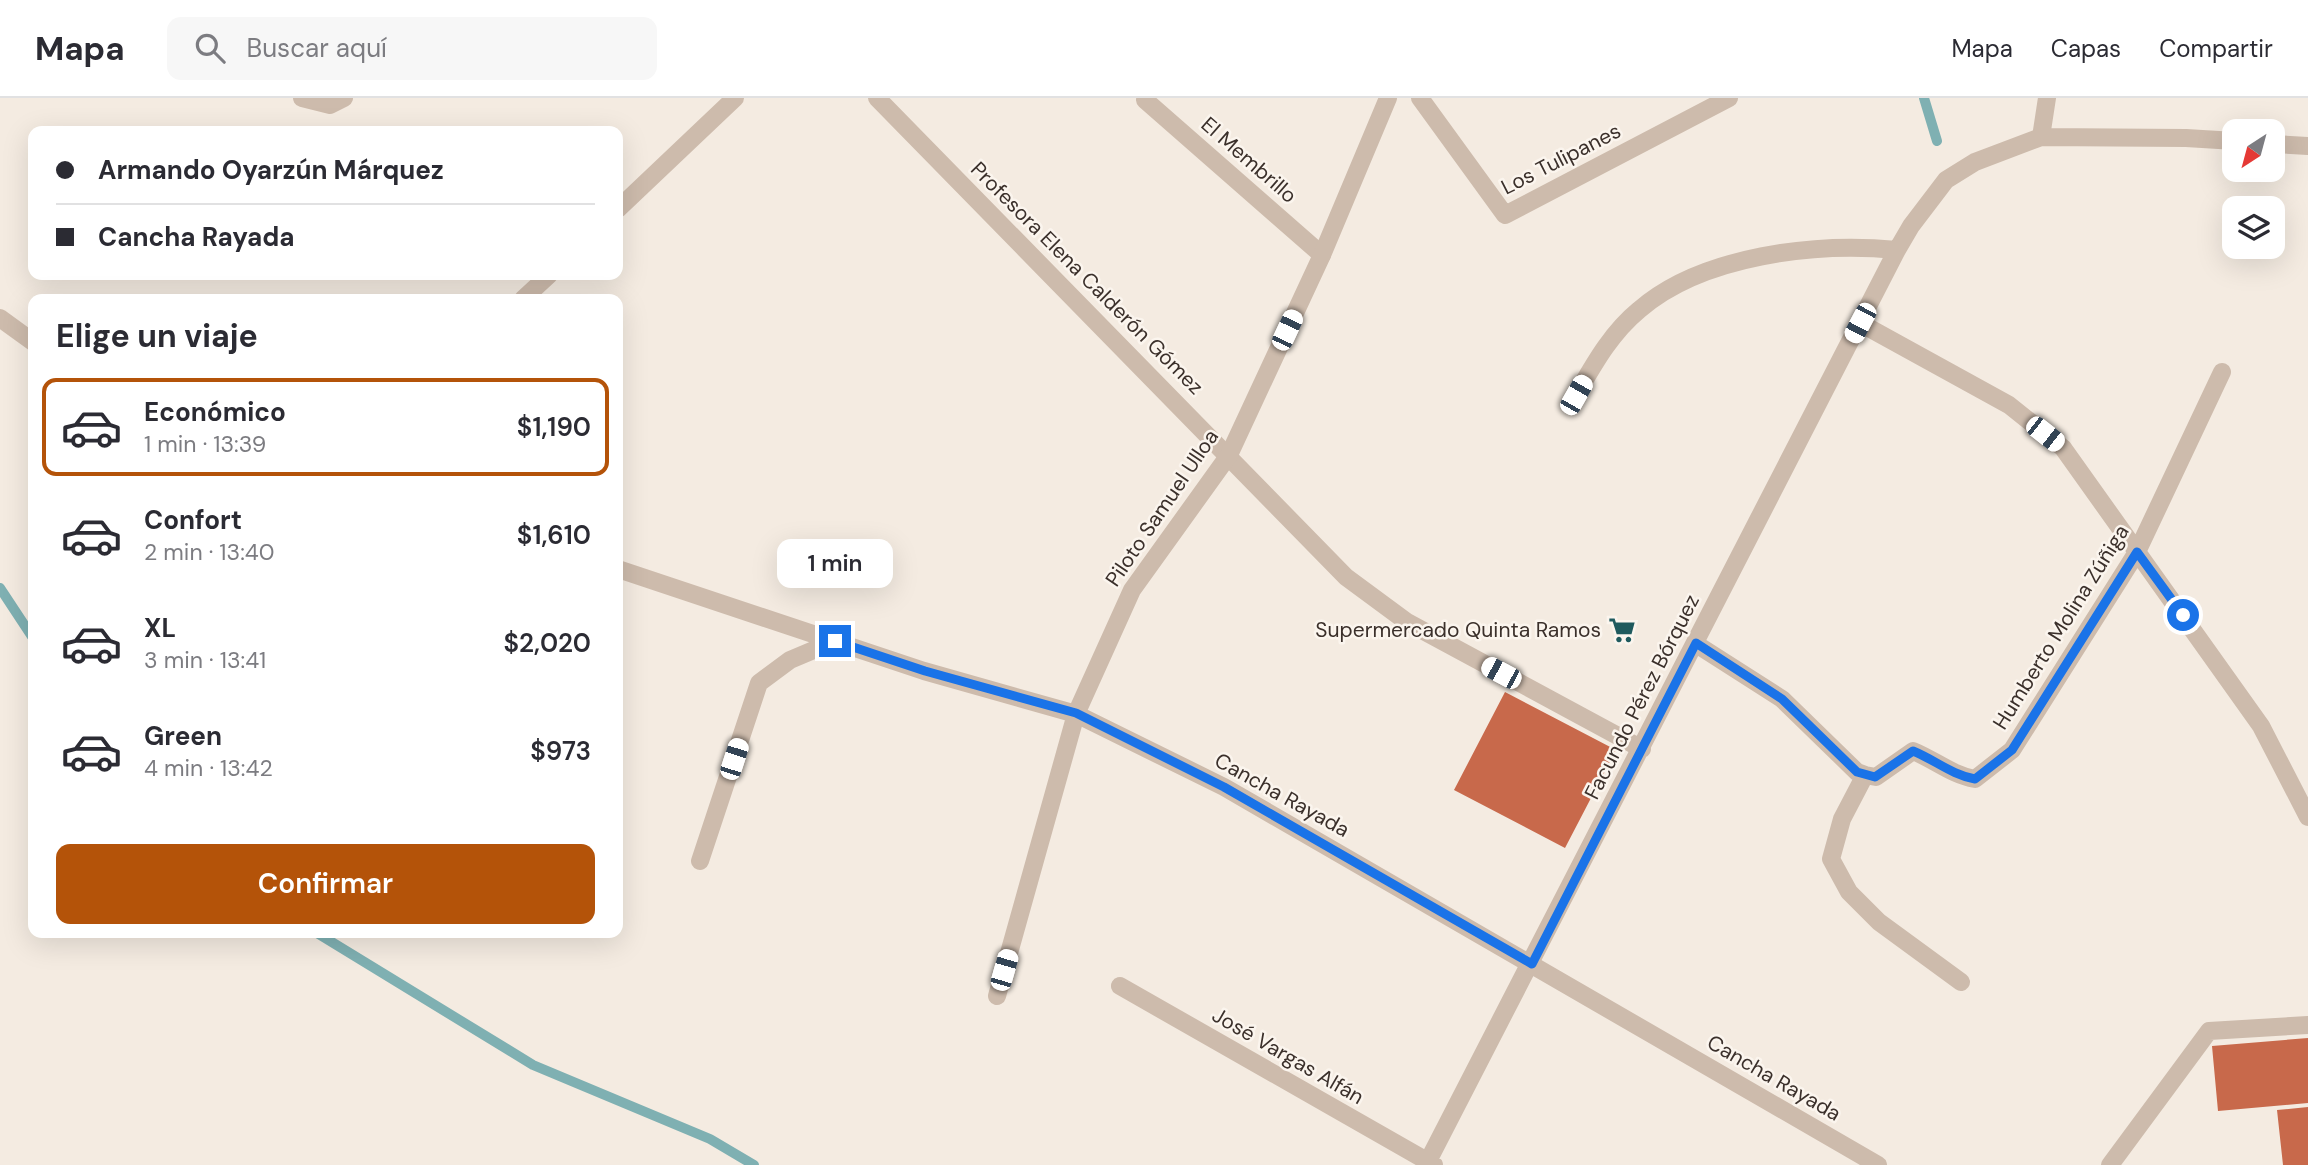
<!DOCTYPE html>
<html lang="es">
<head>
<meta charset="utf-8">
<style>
	body { margin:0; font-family:"DM Sans",sans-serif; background:#f7f7f7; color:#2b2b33; height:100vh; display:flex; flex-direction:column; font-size:26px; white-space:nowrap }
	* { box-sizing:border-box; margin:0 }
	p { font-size:23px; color:#7c7c81 }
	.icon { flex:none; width:38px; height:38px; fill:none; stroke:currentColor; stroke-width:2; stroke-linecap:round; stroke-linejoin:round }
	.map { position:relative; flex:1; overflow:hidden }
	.side { position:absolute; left:28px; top:196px; width:595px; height:644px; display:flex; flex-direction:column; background:#fff; border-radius:14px; box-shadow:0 7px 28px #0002 }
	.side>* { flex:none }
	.hud { position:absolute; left:28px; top:28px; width:595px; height:154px; border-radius:14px; box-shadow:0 7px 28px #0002; display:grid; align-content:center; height:154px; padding:0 28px; background:#fff }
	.needle { width:46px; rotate:216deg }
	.buttons { position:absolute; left:2222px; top:21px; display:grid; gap:14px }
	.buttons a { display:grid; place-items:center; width:63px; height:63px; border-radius:14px; background:#fff; box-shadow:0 7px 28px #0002; font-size:35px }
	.end { position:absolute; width:32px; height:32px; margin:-16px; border:9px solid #1a73e8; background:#fff; box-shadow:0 0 0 4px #fff }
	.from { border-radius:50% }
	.bubble { position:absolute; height:49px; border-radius:14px; background:#fff; box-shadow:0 7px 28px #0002; font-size:23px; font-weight:600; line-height:49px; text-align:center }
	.car { position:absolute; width:21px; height:42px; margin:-21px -10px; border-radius:9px; box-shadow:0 0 5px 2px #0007; background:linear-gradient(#fff 24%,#345 0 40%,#fff 0 76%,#345 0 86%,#fff 0) }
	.hud b { display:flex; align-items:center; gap:24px; height:66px; font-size:26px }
	.hud b+b { border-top:2px solid #e1e1e2 }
	.hud i { width:18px; height:18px; background:#2b2b33 }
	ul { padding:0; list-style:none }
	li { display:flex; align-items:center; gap:21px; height:98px; margin:0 14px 10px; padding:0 14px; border:4px solid transparent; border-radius:14px }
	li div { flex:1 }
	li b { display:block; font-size:26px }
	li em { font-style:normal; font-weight:600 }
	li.active { border-color:#b45309 }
	li>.icon { width:63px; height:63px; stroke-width:1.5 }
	h2 { padding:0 28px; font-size:32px; line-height:84px }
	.primary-button { display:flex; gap:14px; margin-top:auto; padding:14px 28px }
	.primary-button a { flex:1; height:80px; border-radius:14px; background:#b45309; color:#fff; font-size:28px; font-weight:600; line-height:80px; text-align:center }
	header { display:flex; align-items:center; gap:42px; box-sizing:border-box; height:98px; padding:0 35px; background:#fff; border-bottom:2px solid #e1e1e2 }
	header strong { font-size:33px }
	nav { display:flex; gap:38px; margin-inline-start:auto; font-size:24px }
	.search { width:490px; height:63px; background:#f7f7f7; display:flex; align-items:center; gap:18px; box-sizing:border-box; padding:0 24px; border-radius:14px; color:#7c7c81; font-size:26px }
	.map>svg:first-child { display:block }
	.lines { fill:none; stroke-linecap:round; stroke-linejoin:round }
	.stream { stroke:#7fb0b2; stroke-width:10 }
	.building { fill:#c8694b }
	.minor { stroke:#cdbbac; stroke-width:18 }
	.tertiary { stroke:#cdbbac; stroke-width:18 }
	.route { stroke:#1a73e8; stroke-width:9 }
	.labels { text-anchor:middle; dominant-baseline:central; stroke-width:5; stroke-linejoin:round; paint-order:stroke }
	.street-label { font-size:21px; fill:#3b302b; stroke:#fbf5ee }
	.poi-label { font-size:21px; fill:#3b302b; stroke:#fbf5ee; text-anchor:end }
</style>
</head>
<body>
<header>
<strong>Mapa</strong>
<div class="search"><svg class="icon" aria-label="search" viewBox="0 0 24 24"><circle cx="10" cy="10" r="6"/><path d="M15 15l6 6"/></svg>Buscar aquí</div>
<nav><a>Mapa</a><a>Capas</a><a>Compartir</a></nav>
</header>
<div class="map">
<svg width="2308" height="1067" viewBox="0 0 2308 1067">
	<rect width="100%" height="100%" fill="#f4ebe1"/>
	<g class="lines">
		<path class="stream" d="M1924,0l13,43
			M0,490l33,50
			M317,835l216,132 177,74 44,26"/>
	</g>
	<path class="building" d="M1505,594l111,58 -51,98 -111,-58z
		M2308,940v65l-90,8 -6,-65z
		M2308,1009v58h-25l-6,-55z"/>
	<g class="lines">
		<path class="minor" d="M302,0l28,7 14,-7
			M877,0l469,479 61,45 235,127
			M1420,0l85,117 224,-117
			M1145,2l177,155
			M2041,39l6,-39
			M2273,46l35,2
			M618,111l117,-111
			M523,201l26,-24
			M0,220l33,24
			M1860,225l149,82 54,43 198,278 47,91
			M1576,297c18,-31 35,-62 63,-85 63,-55 178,-68 258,-60
			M618,471l306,102 152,43 -79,282
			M1696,546l86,55 75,73 8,3 -23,44 -11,40 18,33 30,30 82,60
			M1865,677l11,2 37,-26c22,9 39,24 62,28l37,-29 125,-198 85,-180
			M700,763l59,-178 31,-23 45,-19
			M1120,888l314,179
			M1426,1067l471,-915 14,-24 35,-46 29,-18 66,-25 145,1 49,3
			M2110,1067l99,-134 99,-6"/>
		<path class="tertiary" d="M1388,0l-66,157 -93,200 -97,135 -56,124 148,73 654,378"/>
	</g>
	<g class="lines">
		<path class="route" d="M835,543l90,30 151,42 148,74 308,177 164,-321 86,56 75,73 18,5 38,-26c22,9 39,24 62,28l37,-29 125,-198 46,63"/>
	</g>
	<defs>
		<symbol id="supermarket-bare" viewBox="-9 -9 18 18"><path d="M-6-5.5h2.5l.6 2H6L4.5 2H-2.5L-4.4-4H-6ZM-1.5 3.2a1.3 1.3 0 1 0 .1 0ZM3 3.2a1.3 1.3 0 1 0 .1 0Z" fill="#1f5a5e" stroke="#fbf5ee" stroke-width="2.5" paint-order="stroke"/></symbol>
	</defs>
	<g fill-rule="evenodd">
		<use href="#supermarket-bare" x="1603" y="513" width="38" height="38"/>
	</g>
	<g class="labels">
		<g class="street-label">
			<text transform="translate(1561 61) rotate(-27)">Los Tulipanes</text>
			<text transform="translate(1249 62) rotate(41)">El Membrillo</text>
			<text transform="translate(1087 180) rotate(45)">Profesora Elena Calderón Gómez</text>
			<text transform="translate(1162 410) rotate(-56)">Piloto Samuel Ulloa</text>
			<text transform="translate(2061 529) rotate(-58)">Humberto Molina Zúñiga</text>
			<text transform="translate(1642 599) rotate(-63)">Facundo Pérez Bórquez</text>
			<text transform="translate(1282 697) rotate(29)">Cancha Rayada</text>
			<text transform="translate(1288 958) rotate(30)">José Vargas Alfán</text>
			<text transform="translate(1774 980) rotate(30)">Cancha Rayada</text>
		</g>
		<g class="poi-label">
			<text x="1601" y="532">Supermercado Quinta Ramos</text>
		</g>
	</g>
</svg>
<div class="buttons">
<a><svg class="needle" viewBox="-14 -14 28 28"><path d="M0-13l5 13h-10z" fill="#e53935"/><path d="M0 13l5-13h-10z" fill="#7c7c81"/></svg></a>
<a><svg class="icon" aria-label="layers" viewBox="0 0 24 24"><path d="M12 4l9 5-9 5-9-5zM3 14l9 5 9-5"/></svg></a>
</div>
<i class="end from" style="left:2183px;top:517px"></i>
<i class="end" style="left:835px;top:543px"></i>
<div class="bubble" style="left:777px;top:441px;width:116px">1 min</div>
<i class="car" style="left:1860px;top:225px;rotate:208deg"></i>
<i class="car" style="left:1287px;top:232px;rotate:25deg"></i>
<i class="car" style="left:1576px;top:297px;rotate:30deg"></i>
<i class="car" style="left:2045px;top:336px;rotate:128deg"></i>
<i class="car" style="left:1501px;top:575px;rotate:298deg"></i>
<i class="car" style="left:734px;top:661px;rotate:18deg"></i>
<i class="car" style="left:1004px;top:872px;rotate:16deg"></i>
<div class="hud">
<b><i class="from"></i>Armando Oyarzún Márquez</b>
<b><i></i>Cancha Rayada</b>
</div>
<section class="side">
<h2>Elige un viaje</h2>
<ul>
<li class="active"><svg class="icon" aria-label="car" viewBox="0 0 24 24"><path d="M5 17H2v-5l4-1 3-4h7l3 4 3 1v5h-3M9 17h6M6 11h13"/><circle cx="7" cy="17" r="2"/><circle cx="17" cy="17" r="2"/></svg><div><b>Económico</b><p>1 min · 13:39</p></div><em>$1,190</em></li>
<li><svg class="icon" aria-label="car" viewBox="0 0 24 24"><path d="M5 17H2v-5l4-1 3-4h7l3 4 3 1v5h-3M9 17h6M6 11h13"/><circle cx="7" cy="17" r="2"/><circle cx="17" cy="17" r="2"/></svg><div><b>Confort</b><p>2 min · 13:40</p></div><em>$1,610</em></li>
<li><svg class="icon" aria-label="car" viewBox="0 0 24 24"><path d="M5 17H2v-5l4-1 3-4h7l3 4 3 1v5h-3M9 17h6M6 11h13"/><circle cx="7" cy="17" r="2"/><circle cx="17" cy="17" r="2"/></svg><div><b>XL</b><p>3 min · 13:41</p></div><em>$2,020</em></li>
<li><svg class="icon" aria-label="car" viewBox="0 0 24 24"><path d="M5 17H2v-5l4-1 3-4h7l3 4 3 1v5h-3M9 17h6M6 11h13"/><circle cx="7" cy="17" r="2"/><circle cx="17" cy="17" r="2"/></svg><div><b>Green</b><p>4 min · 13:42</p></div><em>$973</em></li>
</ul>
<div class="primary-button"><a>Confirmar</a></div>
</section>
</div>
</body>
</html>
